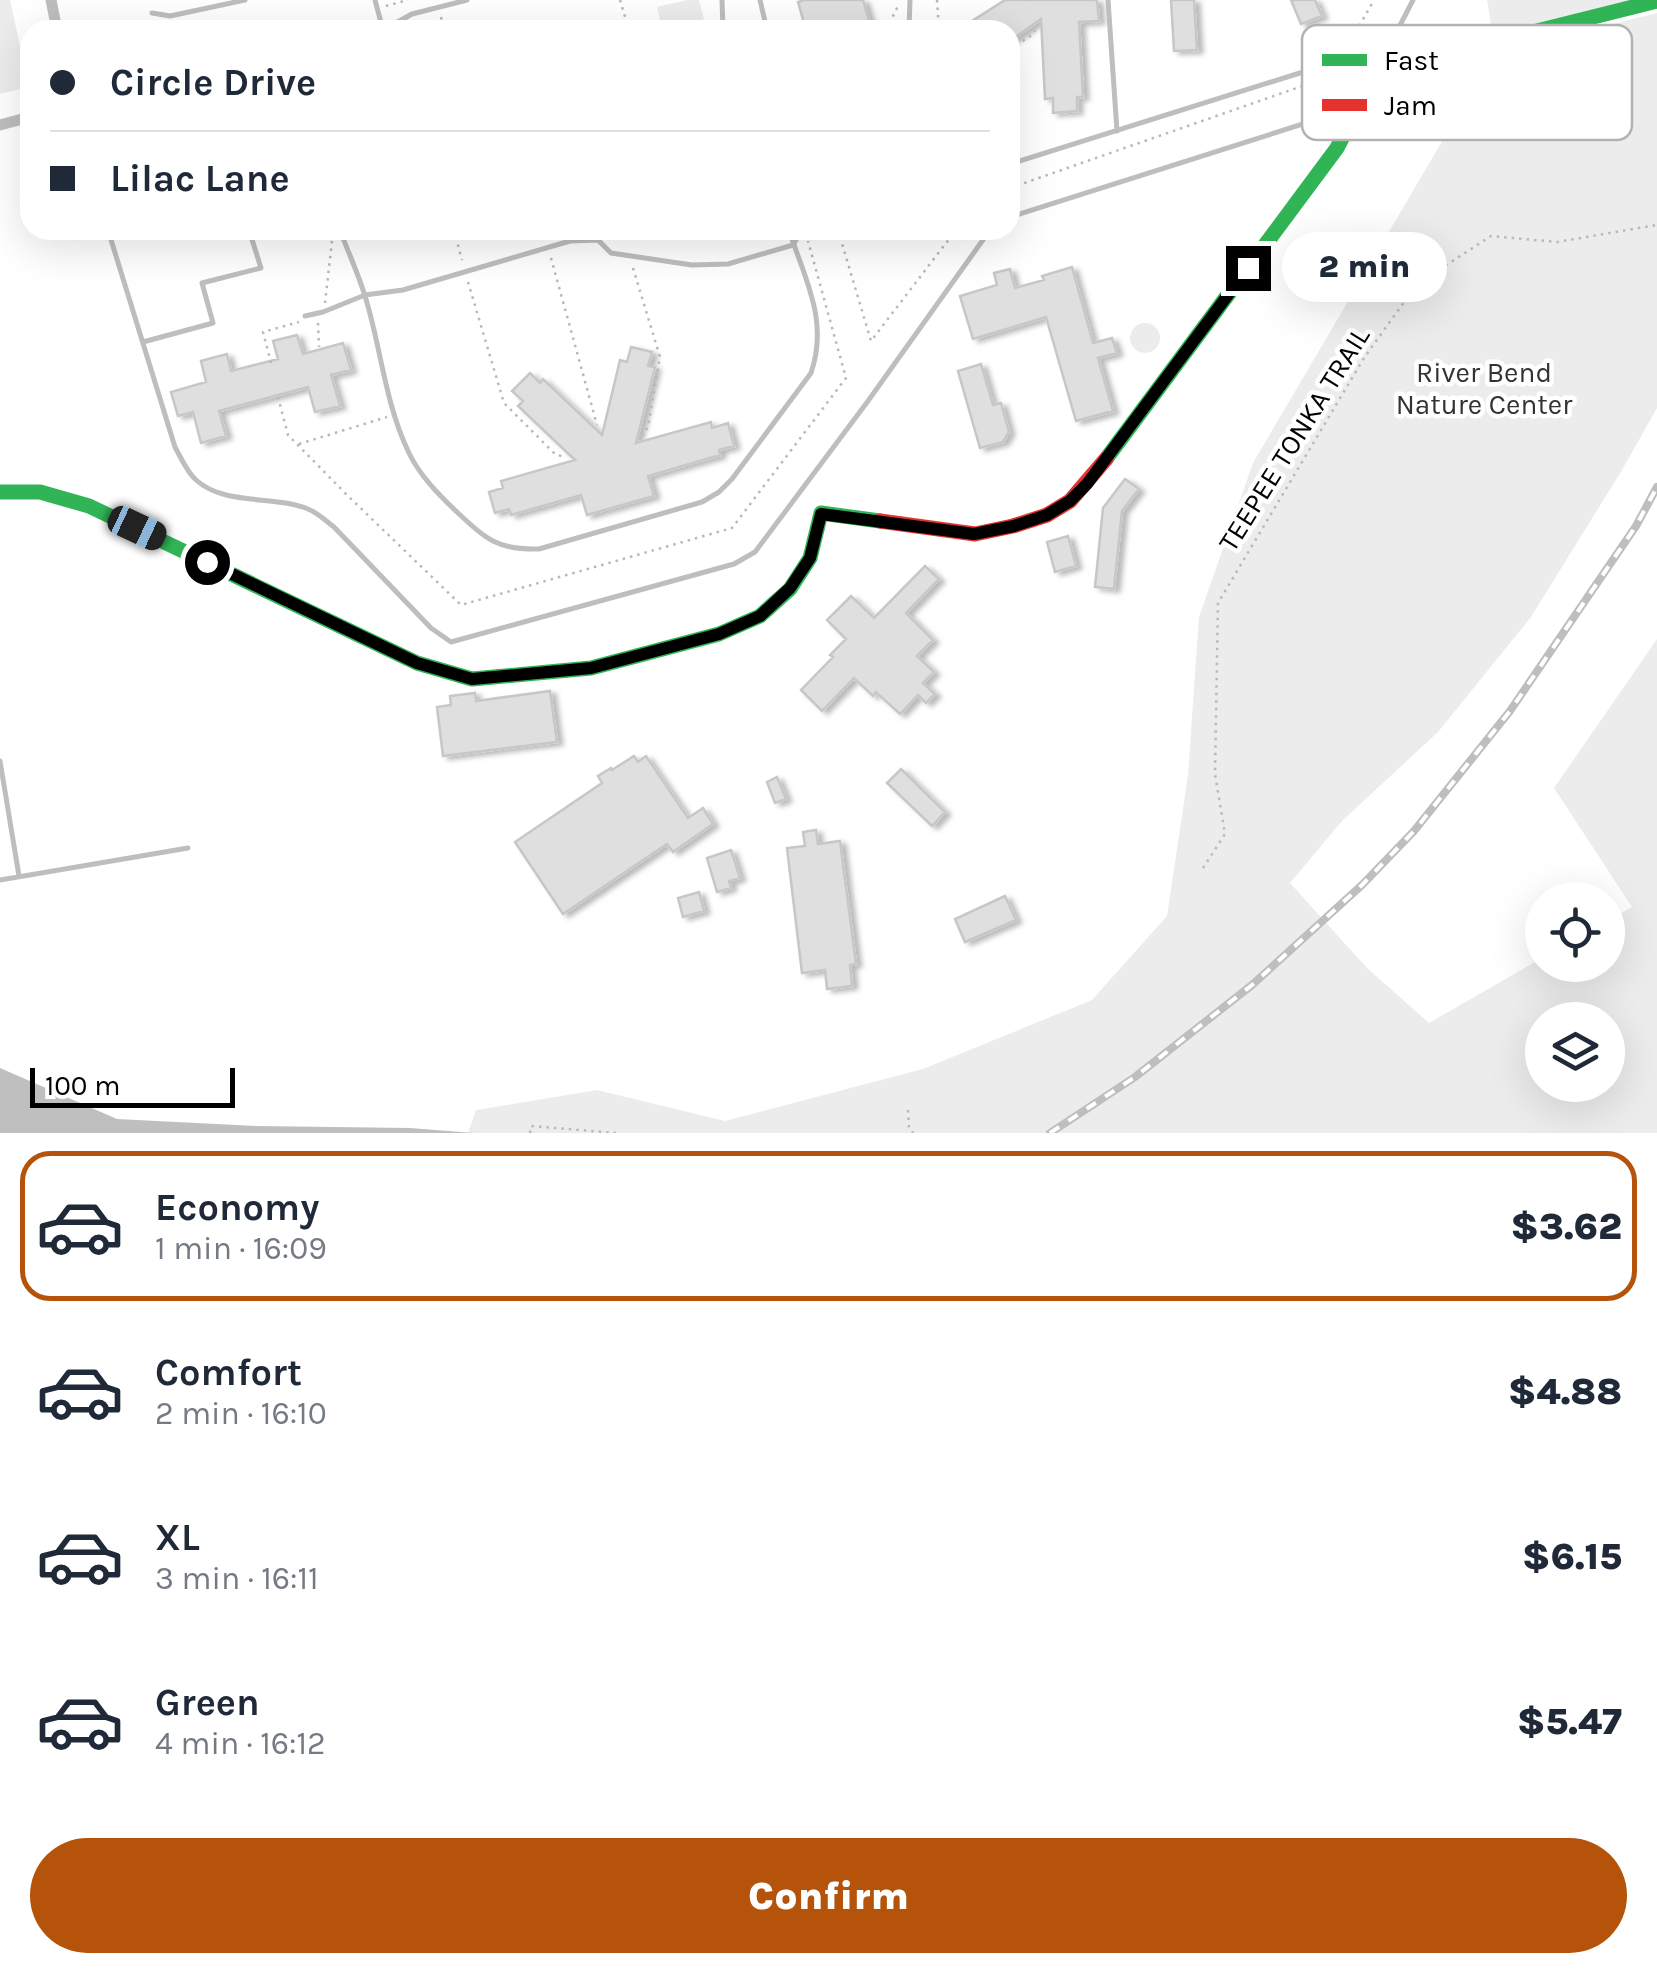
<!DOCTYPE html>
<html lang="en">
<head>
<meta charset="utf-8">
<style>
	body { margin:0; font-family:Karla,sans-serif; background:#f2f2f3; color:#1f2937; height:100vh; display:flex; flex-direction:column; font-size:38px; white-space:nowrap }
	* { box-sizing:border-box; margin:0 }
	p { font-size:32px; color:#747a83 }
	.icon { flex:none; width:55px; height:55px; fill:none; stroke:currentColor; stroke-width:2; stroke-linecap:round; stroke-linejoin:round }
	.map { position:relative; height:1133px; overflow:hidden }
	.details { display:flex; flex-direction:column; background:#fff; flex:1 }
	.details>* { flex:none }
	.guide { position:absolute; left:20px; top:20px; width:1000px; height:220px; border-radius:30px; box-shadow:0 10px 40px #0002; display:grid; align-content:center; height:220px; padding:0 30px; background:#fff }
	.buttons { position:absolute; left:1525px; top:882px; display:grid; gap:20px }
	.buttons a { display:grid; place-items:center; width:100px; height:100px; border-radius:50%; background:#fff; box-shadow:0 10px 40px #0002; font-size:50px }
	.scale { position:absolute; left:30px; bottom:25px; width:205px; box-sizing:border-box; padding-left:10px; border:5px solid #000; border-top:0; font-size:28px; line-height:35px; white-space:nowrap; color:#000; -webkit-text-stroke:8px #fff; paint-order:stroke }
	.end { position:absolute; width:45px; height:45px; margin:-22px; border:12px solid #000; background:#fff; box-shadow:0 0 0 5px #fff }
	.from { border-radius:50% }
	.bubble { position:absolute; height:70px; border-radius:35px; background:#fff; box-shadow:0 10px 40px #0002; font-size:32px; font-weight:800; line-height:70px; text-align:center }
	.car { position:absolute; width:30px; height:60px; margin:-30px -15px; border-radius:12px; box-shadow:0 0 8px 2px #0007; background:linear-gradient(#222 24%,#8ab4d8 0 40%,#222 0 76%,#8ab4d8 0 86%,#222 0) }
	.guide b { display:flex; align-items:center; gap:35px; height:95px; font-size:38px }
	.guide b+b { border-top:2px solid #e0e1e3 }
	.guide i { width:25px; height:25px; background:#1f2937 }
	ul { padding:18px 0 0; list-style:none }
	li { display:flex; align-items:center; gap:30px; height:150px; margin:0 20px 15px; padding:0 10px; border:5px solid transparent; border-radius:30px }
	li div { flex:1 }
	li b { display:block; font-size:38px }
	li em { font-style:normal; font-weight:800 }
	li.selected { border-color:#b45309 }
	li>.icon { width:90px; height:90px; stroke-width:1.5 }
	.primary-button { display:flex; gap:20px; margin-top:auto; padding:20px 30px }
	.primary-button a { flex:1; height:115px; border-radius:60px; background:#b45309; color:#fff; font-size:40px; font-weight:800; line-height:115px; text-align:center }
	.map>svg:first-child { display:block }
	.green { fill:#ececec; fill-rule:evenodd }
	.water { fill:#bfbfbf }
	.building { fill:#dfdfdf; stroke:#c7c7c7; stroke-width:2.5; filter:url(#shadow) }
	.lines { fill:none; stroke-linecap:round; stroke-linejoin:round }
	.path { stroke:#b9b9b9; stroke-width:2.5; stroke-dasharray:2.5 5; stroke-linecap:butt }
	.lane { stroke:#bebebe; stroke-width:5 }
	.street { stroke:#bebebe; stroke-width:11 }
	.fast { stroke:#30b455; stroke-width:15 }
	.jam { stroke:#e5322d; stroke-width:15 }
	.rail-casing { stroke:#bebebe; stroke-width:8 }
	.rail { stroke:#fff; stroke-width:4; stroke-dasharray:11; stroke-linecap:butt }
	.route { stroke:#000; stroke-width:12 }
	.labels { text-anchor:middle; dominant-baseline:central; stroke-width:9; stroke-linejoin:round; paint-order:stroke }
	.park-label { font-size:28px; fill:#333; stroke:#fff }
	.street-label { font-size:28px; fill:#000; stroke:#fff }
	.key { fill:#fff; stroke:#b2b2b2; stroke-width:2.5 }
	.key-label { font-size:28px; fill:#000 }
</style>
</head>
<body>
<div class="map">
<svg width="1657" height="1133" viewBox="0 0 1657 1133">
	<defs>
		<filter id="shadow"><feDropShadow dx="5.5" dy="3" stdDeviation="2.5" flood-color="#0004"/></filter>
	</defs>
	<rect width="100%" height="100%" fill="#fff"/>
	<path class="green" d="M0,0h10l19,87 -29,7z
		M687,0h12l5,19 -42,10 -5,-22z
		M1487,0h170l-163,42z
		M1657,13v395l-35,62 -91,147 -93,115 -96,89 -52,62 77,85 62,55 113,-65v7h66v-44l24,-14 -78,-119 103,-149v494h-1189l8,-23 121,-20 128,31 198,-52 169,-69 75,-84 21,-141 11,-158 54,-154 241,-410zM1542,1020h66v65h-66z
		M1130 338a15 15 0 1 1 30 0a15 15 0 1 1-30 0Z"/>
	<path class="water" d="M0,1068l117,51 141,7 152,2 64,5h-474z"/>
	<path class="building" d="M804,0h59l9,30h-66l-8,-28z
		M1005,0h92l2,21 -20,1 4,75h-6v14l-24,2v-15l-8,1 -4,-80 -31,22v-11h-52z
		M1171,0h23l3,50 -23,1z
		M1291,0h24l7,16 -21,8z
		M1072,267l21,76 19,-5 5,15 -19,5 15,53 -37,10 -30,-104 -73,22 -13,-43 37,-11 -3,-12 16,-4 5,19 29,-8 -2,-4z
		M297,335l6,19 40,-11 8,27 -20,5 9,31 -25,6 -7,-25 -89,24 7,25 -25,7 -8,-31 -15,4 -7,-24 35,-10 -5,-21 26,-7 4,17 47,-12 -5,-18z
		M631,347l21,5 -4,14 7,1 -19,76 75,-21 1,6 16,-5 6,23 -15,4 1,5 -72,21 6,20 -67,19 -6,-20 -70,20 -2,-6 -14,4 -6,-21 14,-4 -2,-7 74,-21 -57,-54 5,-5 -11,-10 18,-18 10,10 3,-4 59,56 18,-75 7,2z
		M981,364l12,41 8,-2 8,29 -6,10 -23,6 -22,-77z
		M1125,479l14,10 -17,22 -8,78 -19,-2 8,-79z
		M1068,536l8,30 -21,6 -8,-30z
		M925,566l14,13 -33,34 27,27 -16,16 17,16 -11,11 12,11 -9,9 -8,-8 -18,19 -24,-22 -3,4 -19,-18 -32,33 -21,-21 32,-33 -3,-2 16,-16 -19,-19 24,-24 23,22z
		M550,691l7,51 -114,14 -6,-49 14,-2 -1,-9 25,-3 1,8z
		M634,756l4,6 8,-6 42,62 15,-10 10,16 -40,28 -6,-8 -104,70 -48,-72 87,-59 -4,-7 13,-8 1,2z
		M901,769l44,43 -13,14 -45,-43z
		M777,777l9,22 -11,4 -8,-21z
		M816,830l2,14 22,-3 16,123 -6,1 2,21 -25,3 -2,-19 -23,3 -15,-125 18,-2 -2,-14z
		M731,850l9,28 -11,3 2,7 -14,4 -10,-34z
		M699,892l5,19 -21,6 -5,-19z
		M1005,896l11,24 -51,22 -10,-23z"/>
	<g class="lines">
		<path class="path" d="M620,0l9,30
			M937,0l2,30
			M386,6l22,-6
			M441,17l3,13
			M886,30l13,-26
			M1010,49l22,-14 3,-5
			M1010,188l321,-112 43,-76
			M454,230l8,30
			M838,230l33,111 85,-111
			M551,258l46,167
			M633,268l27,89 -12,70 -5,8
			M468,282l36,121 51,51 9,3
			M325,303l7,-62
			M318,323l1,24
			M271,363l-8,-31 36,-10
			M278,397l10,38 58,59 115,111 271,-77 114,-150 -38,-137
			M299,444l88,-27
			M1203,868l22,-34 -10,-60 3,-171 146,-245 53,-74 74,-48 66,6 100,-17
			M908,1110l1,17 4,6
			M530,1133l1,-7 85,7"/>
		<path class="lane" d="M375,0l8,30
			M722,0l1,30
			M760,0l7,30
			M1108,0l9,131
			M152,13l18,3 75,-16
			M383,30l29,-16 55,-14
			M909,30l1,-30
			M1378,68l35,-68
			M1010,164l293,-92
			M1010,217l340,-108
			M108,230l67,217c6,11 12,25 21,33 29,26 78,15 112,29 10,4 18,12 26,18l97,101 20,14 283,-78 21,-12 113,-151 122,-171
			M340,230c8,22 18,43 25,66 16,51 20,108 44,157 11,23 30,42 49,60 29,27 40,37 81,36l163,-47 17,-10 13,-13 79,-106c18,-53 -6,-93 -22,-143
			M305,316l18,-4 42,-17 38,-5 167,-49 28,-1 13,13 81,12 36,-1 65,-19 9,-15
			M143,342l70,-19 -11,-40 59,-15 -12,-38
			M0,761l19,115
			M0,880l188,-32"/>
		<path class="street" d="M51,0l6,30
			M0,125l30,-8"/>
		<path class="fast" d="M1106,459l231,-311 40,-77 280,-70
			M0,492h40l49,14 328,157 55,16 119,-11 128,-34 41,-18 30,-27 20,-31 11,-45 59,8"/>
		<path class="jam" d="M880,521l95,13 38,-8 34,-11 23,-14 36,-42"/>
		<defs>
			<path id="rail" d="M1050,1133l85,-56 117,-92 110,-100 52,-54 96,-120 126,-185 21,-39"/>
		</defs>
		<use href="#rail" class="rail-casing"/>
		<use href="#rail" class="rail"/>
	</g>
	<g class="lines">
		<path class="route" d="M207,562l210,101 55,16 119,-11 128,-34 41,-18 30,-28 20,-30 11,-44 153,20 40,-8 33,-11 23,-14 17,-17 161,-216"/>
	</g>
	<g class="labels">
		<g class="park-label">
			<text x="1484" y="372">River Bend<tspan x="1484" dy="32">Nature Center</tspan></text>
		</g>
		<g class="street-label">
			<text transform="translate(1294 439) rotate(-58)">TEEPEE TONKA TRAIL</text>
		</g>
	</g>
	<rect x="1302" y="25" width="330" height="115" rx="15" class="key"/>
	<rect x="1322" y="54" width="45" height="12" fill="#30b455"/>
	<rect x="1322" y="99" width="45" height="12" fill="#e5322d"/>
	<g class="key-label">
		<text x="1384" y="70">Fast</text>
		<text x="1384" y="115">Jam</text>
	</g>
</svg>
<div class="buttons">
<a><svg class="icon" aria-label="locate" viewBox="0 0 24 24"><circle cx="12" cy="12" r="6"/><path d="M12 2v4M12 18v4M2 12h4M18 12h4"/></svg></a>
<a><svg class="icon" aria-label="layers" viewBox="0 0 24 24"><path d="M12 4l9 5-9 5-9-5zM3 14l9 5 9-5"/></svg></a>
</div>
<div class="scale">100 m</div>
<i class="end from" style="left:207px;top:562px"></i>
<i class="end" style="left:1248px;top:268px"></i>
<div class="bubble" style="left:1282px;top:232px;width:165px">2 min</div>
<i class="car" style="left:137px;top:528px;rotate:115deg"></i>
<div class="guide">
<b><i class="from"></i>Circle Drive</b>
<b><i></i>Lilac Lane</b>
</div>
</div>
<section class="details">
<ul>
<li class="selected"><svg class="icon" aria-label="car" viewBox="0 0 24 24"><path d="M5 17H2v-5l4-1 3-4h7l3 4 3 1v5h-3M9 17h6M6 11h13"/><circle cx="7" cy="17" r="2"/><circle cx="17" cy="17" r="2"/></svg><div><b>Economy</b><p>1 min · 16:09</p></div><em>$3.62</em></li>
<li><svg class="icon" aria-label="car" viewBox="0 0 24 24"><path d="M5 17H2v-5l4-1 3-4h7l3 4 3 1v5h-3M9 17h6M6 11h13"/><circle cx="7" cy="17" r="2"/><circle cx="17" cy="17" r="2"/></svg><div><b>Comfort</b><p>2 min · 16:10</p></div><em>$4.88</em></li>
<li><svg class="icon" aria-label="car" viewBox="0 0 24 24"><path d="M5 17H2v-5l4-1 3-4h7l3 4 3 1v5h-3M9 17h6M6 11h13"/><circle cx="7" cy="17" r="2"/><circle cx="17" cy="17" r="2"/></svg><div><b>XL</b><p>3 min · 16:11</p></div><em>$6.15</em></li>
<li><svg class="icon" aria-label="car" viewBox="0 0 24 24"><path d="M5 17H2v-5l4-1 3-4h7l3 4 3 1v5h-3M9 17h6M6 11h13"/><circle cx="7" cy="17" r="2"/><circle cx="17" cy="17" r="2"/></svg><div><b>Green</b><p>4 min · 16:12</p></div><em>$5.47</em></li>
</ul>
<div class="primary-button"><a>Confirm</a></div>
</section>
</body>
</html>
